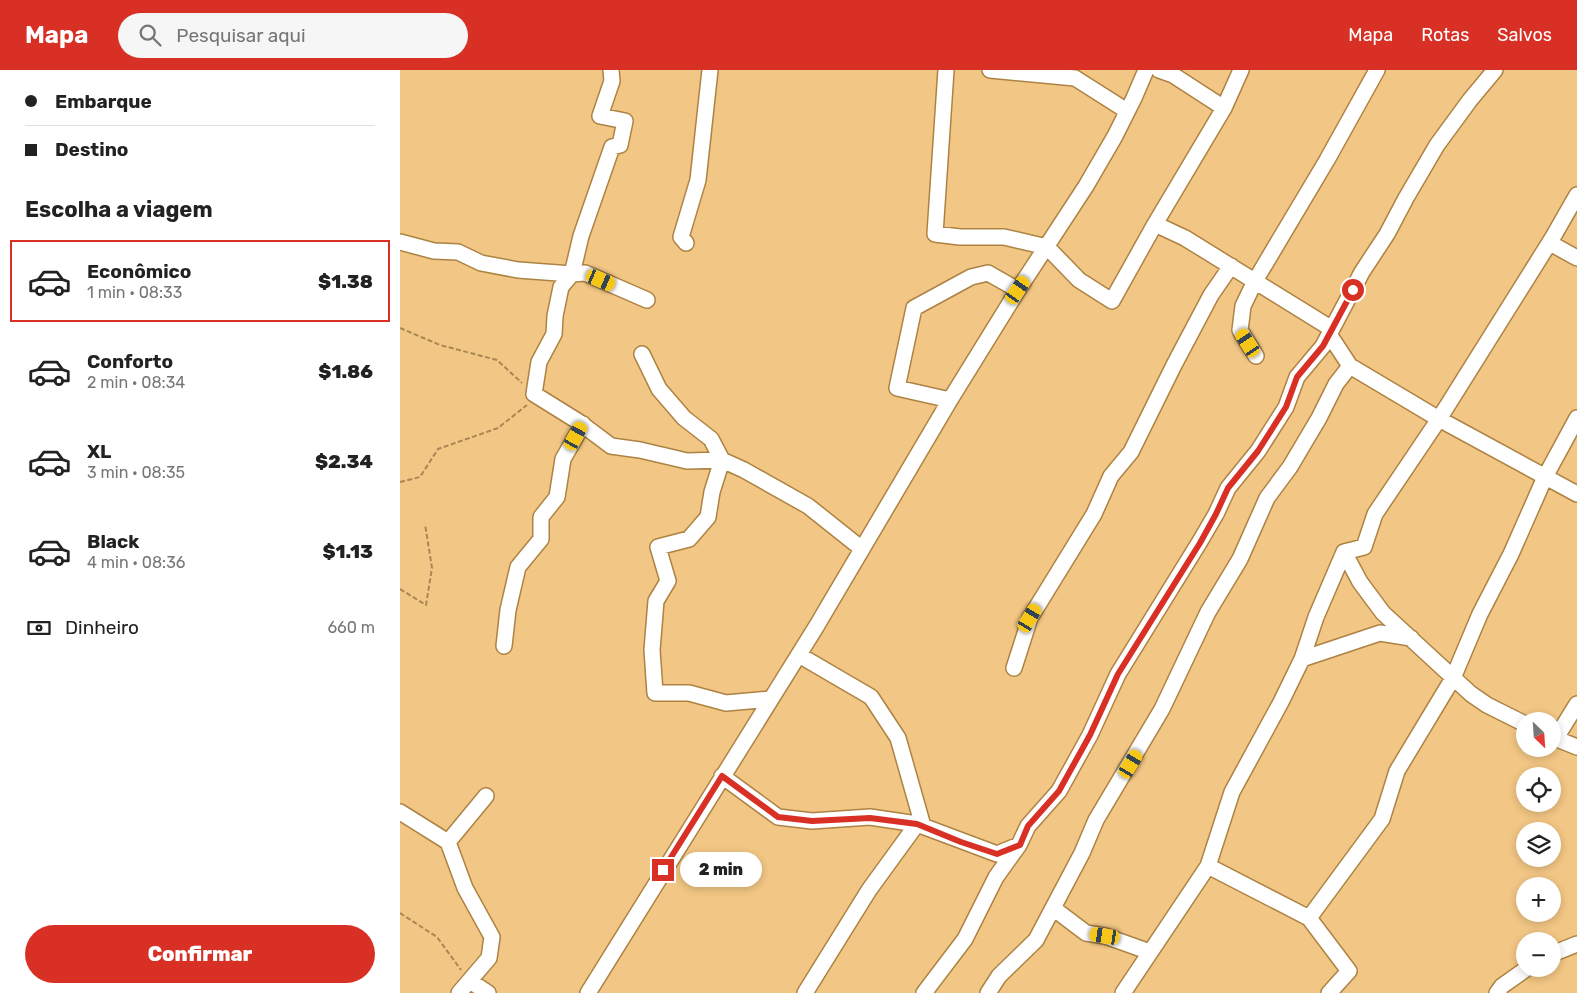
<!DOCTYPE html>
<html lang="pt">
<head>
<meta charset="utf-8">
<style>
	body { margin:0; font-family:Rubik,sans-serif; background:#f6f6f6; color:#222; height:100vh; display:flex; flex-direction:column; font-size:19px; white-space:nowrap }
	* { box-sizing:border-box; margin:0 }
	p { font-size:16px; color:#767676 }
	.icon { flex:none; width:28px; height:28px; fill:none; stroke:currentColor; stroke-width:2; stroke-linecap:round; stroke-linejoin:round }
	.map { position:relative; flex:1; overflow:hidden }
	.drawer { display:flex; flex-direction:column; background:#fff; width:400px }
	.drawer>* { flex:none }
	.top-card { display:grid; align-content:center; height:110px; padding:0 25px; background:#fff }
	.needle { width:32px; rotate:155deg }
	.controls { position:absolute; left:1116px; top:642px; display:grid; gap:10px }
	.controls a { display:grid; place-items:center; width:45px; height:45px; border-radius:50%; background:#fff; box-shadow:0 2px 8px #0003; font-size:25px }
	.end { position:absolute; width:22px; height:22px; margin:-11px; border:6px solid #d93025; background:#fff; box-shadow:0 0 0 2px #fff }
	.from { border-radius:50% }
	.bubble { position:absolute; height:35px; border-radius:18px; background:#fff; box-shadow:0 2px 8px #0003; font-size:16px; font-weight:800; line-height:35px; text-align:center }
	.car { position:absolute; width:15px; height:30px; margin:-15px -8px; border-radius:6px; box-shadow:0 0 4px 1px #0007; background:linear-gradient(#f5c518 24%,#345 0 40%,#f5c518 0 76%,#345 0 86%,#f5c518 0) }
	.top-card b { display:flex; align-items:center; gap:18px; height:48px; font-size:19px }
	.top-card b+b { border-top:1px solid #e0e0e0 }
	.top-card i { width:12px; height:12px; background:#222 }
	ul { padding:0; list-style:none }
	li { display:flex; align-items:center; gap:15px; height:82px; margin:0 10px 8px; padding:0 15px; border:2px solid transparent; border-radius:0px }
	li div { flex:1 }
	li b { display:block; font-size:19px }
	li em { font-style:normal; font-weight:800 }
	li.active { border-color:#d93025 }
	li>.icon { width:45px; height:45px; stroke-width:1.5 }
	h2 { padding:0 25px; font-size:22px; line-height:60px }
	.pay { display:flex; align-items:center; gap:12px; height:55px; padding:0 25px; font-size:19px }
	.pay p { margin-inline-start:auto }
	.cta { display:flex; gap:10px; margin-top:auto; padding:10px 25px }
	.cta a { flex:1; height:58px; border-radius:30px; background:#d93025; color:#fff; font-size:20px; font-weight:800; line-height:58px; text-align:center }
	header { display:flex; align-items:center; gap:30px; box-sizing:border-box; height:70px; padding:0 25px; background:#d93025; color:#fff }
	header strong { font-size:24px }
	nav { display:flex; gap:28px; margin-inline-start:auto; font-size:18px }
	.search { width:350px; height:45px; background:#f6f6f6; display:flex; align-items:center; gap:12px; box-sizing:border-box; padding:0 18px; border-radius:28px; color:#767676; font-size:19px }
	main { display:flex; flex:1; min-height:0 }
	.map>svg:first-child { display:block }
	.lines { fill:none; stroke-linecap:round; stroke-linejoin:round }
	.minor-casing { stroke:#ad8343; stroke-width:18 }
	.path { stroke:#a98755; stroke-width:2; stroke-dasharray:5 2.5; stroke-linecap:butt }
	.minor { stroke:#fff; stroke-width:15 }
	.route { stroke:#d93025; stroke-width:6 }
</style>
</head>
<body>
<header>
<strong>Mapa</strong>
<div class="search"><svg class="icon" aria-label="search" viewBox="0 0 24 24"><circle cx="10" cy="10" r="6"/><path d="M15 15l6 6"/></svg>Pesquisar aqui</div>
<nav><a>Mapa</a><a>Rotas</a><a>Salvos</a></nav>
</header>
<main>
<section class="drawer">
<div class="top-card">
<b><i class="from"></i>Embarque</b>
<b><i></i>Destino</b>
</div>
<h2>Escolha a viagem</h2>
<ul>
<li class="active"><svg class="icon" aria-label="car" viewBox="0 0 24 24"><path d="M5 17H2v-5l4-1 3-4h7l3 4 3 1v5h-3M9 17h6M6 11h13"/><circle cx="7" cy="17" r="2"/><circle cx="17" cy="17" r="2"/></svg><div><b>Econômico</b><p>1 min · 08:33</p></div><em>$1.38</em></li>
<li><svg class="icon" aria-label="car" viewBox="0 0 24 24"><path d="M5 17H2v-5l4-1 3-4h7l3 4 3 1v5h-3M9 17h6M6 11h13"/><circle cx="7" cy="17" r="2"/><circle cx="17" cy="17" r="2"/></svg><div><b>Conforto</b><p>2 min · 08:34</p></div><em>$1.86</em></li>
<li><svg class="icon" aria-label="car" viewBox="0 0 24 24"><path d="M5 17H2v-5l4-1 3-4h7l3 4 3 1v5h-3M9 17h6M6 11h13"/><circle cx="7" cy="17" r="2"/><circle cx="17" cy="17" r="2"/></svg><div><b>XL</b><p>3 min · 08:35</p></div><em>$2.34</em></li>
<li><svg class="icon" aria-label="car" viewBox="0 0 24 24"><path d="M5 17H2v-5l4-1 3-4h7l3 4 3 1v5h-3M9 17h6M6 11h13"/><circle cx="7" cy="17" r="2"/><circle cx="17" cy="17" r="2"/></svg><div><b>Black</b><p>4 min · 08:36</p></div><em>$1.13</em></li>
</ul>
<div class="pay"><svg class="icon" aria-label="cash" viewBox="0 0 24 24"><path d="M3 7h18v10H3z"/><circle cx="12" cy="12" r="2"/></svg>Dinheiro<p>660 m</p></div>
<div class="cta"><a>Confirmar</a></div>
</section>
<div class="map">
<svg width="1177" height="923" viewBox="0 0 1177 923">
	<rect width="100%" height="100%" fill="#f2c684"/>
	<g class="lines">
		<defs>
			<path id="minor" d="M211,0l1,11 -12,35 25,5 -5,24 -8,2 -31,89 -9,38 -11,13 -6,29 -1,18 -15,28 -5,32 45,28 32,24 29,4 47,11 35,-1 -10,32 -4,25 -19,22 -31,8 10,34 -12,20 -4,49 3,43h34l37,10 45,-4
				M546,0l-11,164 25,3h44l43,10 32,33 33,21 43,-77 69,-116
				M590,0l85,8 52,33
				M759,0l14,5 51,33 17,-38
				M755,154l30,14 147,91
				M0,172l34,9 24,1 23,11 37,7 54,4 13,-1 62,27
				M286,173l-5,-6 17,-57 12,-110
				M1150,173l27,15
				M929,264l21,32 89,53 138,75
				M242,284l17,35 25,29 27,21 11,21 22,10 64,36 54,43
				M856,286l-16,-26 3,-24 12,-25 72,-121 50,-90
				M550,330l-53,-12 17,-80 57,-31 17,-4 30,17
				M944,482l16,30 23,31 88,81 16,11 38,19
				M104,576l4,-36 10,-43 23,-28v-22l16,-20 6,-38 20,-35
				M399,585l72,42 27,41 25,88
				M902,589l78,-26 31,5
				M614,598l16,-50 64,-104 17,-38 20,-24 43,-87 37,-70 20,-29
				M1152,667l25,10
				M1156,668l21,-34
				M322,706l56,41 34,4 58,-4 47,7 80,30 22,-9 9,-19 31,-35 31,-56 28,-61 81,-131 17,-29 12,-26 30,-37 28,-44 11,-30 26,-31 39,-74 25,-38 19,-36 31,-53 33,-45 25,-30
				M0,742l48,30 17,46 27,49 -3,21 -30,35
				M48,772l38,-46
				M808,796l101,52 40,53 -20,22
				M653,838l33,25 19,3 45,16
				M909,848l73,-99 15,-48 56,-93 27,-64 31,-60 34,-77 32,-59
				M1152,884l25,-10
				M70,911l18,12
				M188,923l228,-366 134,-227 68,-110 68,-104 29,-50 19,-38 12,-28
				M405,923l64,-103 48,-66
				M524,923l41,-54 31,-62 23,-32
				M588,923l11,-17 37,-36 46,-87 14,-33 66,-111 46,-97 32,-53 27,-61 23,-31 29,-49 17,-34 14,-18
				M723,923l85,-127 24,-74 49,-90 21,-43 14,-42 28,-65 20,-5 11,-33 64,-95 114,-182 24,-42
				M1097,923l5,-7 24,-17"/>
		</defs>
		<use href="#minor" class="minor-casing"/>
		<path class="path" d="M0,258l40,17 57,15 25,23
			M0,412l20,-5 18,-28 60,-21 29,-23
			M0,519l26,16 6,-37 -7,-44
			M0,843l37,24 24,33"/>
		<use href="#minor" class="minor"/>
	</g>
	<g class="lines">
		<path class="route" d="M263,800l59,-94 56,41 34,4 58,-3 47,6 44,18 36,12 23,-9 8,-19 31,-35 31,-56 28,-61 82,-131 16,-29 12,-26 30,-37 28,-44 11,-30 26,-31 30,-56"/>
	</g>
</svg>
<div class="controls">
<a><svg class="needle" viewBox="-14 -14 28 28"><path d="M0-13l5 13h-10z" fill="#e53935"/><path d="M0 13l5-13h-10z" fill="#767676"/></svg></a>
<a><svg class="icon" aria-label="locate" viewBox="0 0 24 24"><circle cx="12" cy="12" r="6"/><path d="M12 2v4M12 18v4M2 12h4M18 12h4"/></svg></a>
<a><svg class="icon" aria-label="layers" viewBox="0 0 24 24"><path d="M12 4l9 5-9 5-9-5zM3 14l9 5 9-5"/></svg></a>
<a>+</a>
<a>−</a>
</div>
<i class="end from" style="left:953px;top:220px"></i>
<i class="end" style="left:263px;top:800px"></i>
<div class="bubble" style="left:280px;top:782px;width:82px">2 min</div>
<i class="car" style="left:201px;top:210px;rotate:113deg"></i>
<i class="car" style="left:618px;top:220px;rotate:35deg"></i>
<i class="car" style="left:848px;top:273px;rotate:327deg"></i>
<i class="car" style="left:176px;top:366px;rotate:29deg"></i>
<i class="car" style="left:630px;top:548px;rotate:31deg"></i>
<i class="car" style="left:731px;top:694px;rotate:31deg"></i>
<i class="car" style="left:705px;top:866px;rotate:279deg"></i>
</div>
</main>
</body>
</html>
